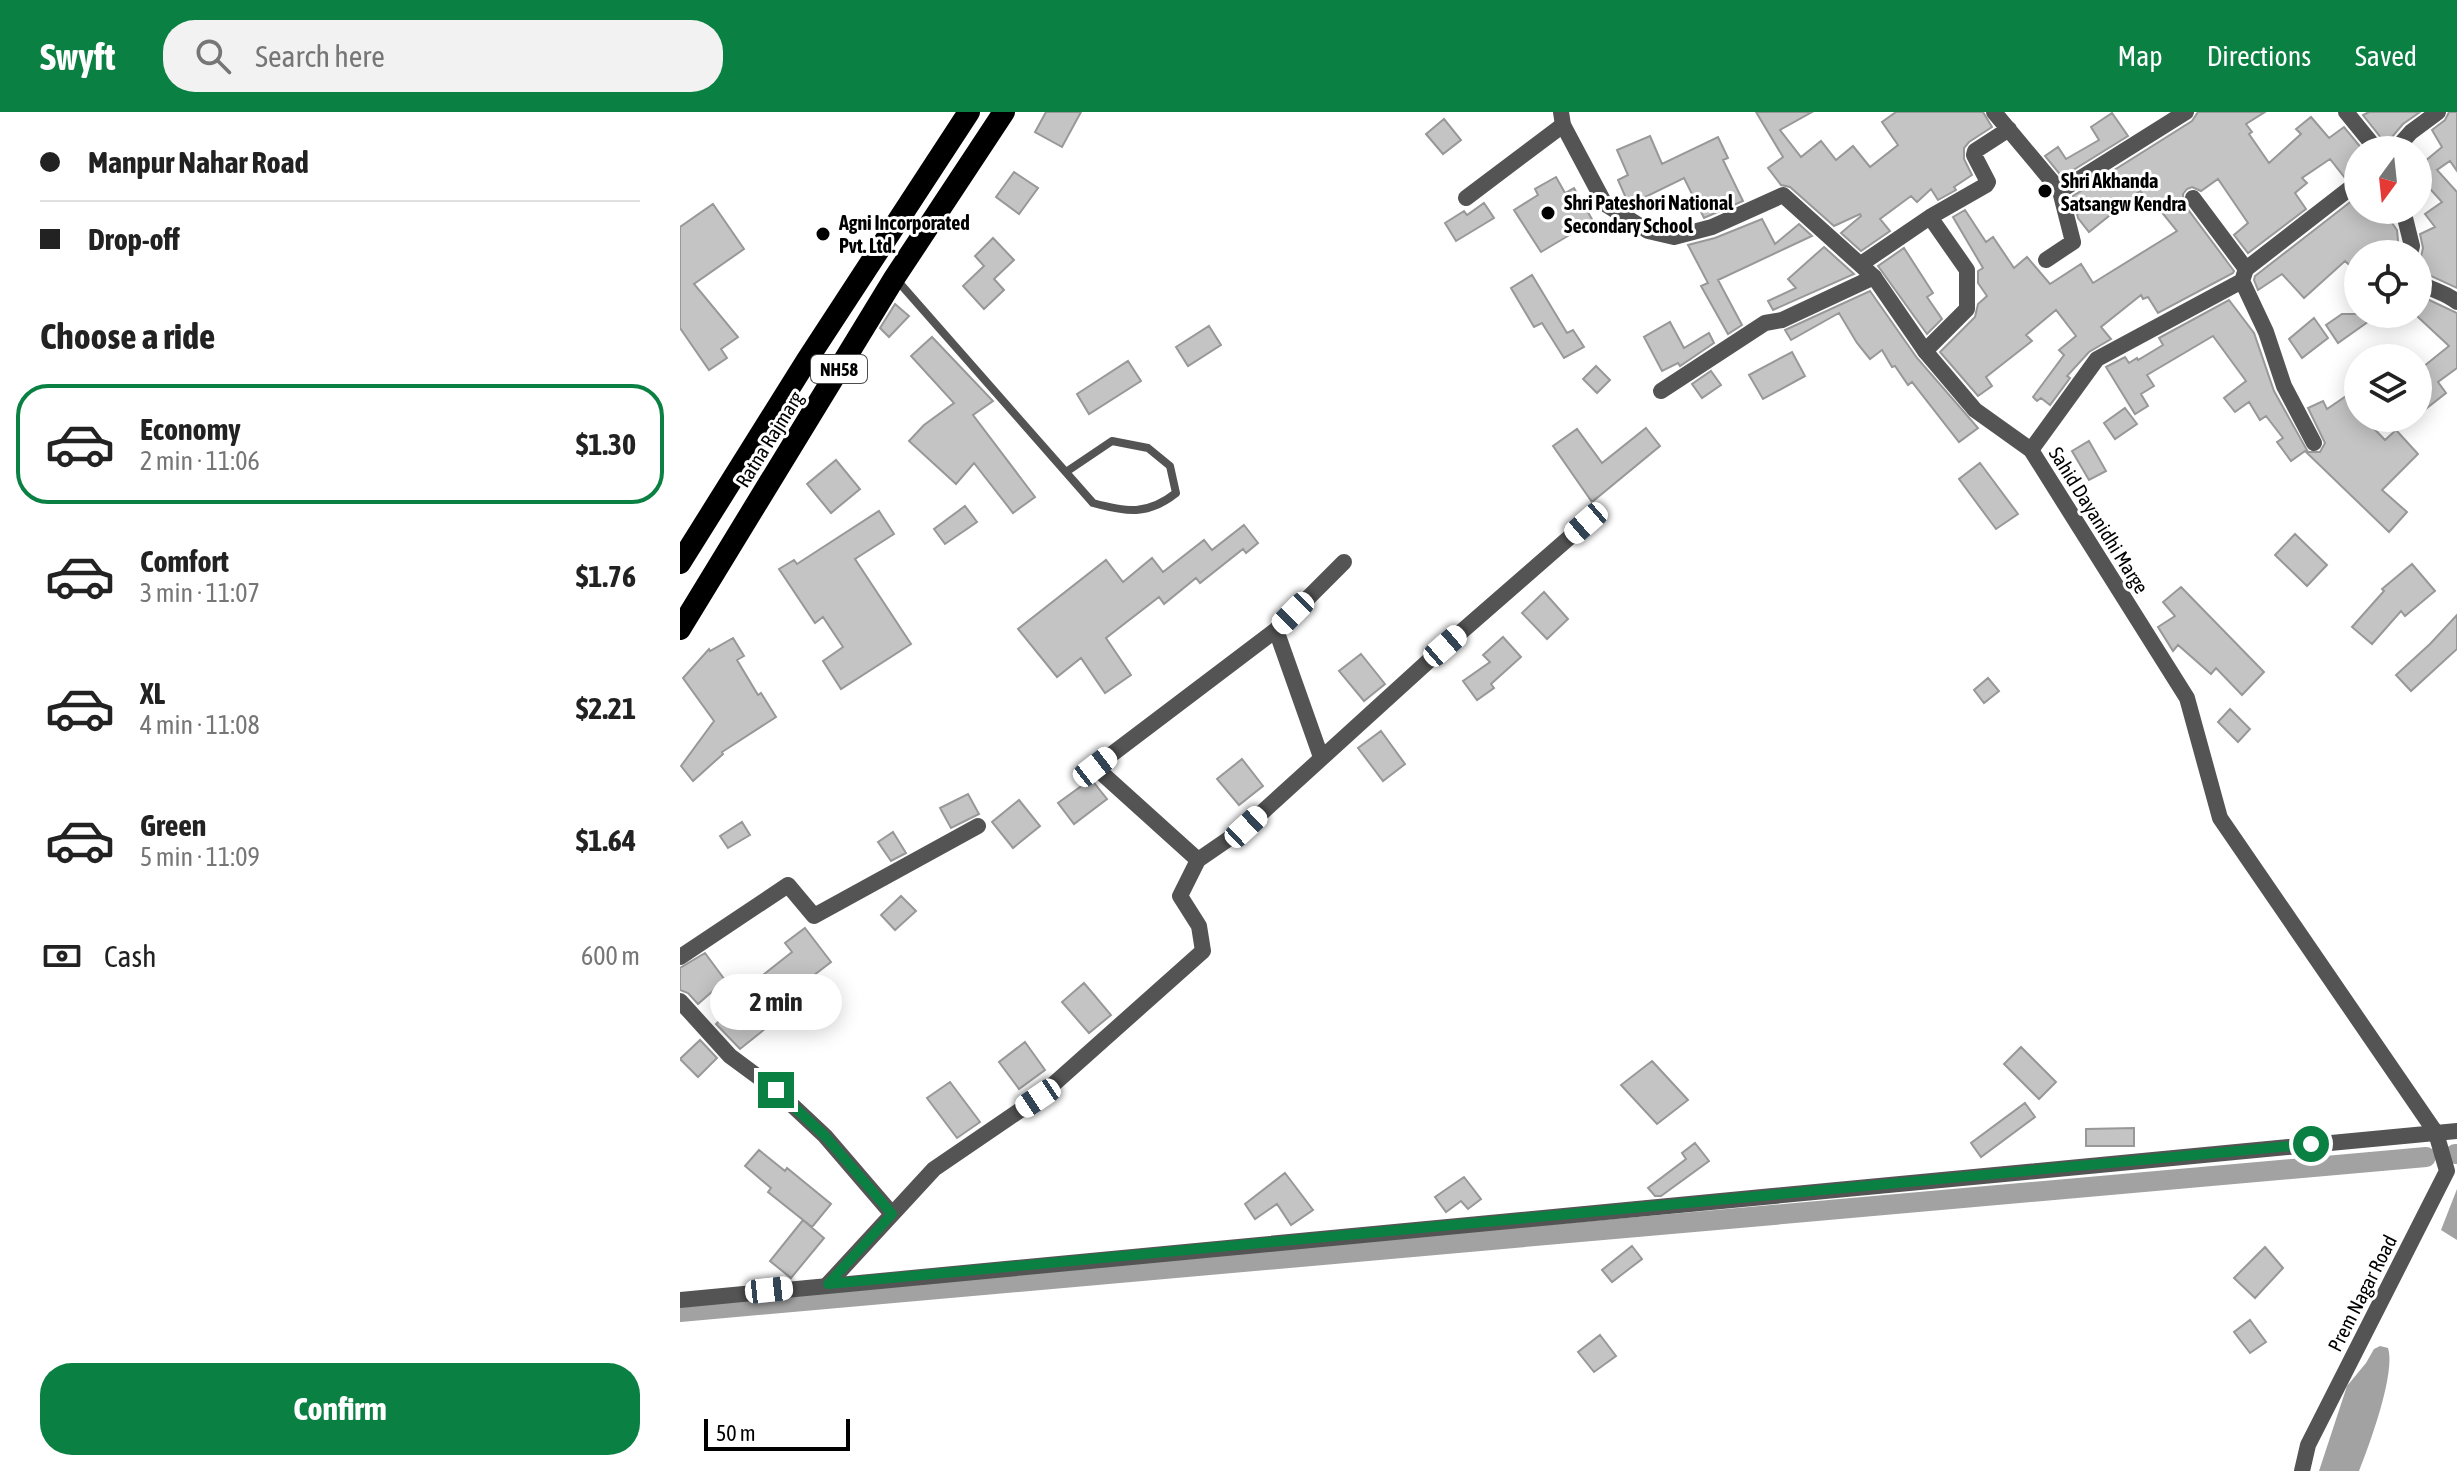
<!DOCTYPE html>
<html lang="en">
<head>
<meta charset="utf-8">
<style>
	body { margin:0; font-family:"Asap Condensed",sans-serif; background:#f2f2f2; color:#222; height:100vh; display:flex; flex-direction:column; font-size:30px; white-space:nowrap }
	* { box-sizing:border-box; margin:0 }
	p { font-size:26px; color:#767676 }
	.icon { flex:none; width:44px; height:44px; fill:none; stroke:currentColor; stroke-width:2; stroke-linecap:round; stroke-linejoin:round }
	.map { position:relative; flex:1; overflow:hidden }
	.details { display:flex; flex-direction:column; background:#fff; width:680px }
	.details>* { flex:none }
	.banner { display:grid; align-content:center; height:176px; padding:0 40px; background:#fff }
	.needle { width:52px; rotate:195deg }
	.controls { position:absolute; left:1664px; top:24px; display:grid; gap:16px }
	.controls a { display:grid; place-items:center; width:88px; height:88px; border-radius:50%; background:#fff; box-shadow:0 4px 20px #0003; font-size:40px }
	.scale { position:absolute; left:24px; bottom:20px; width:146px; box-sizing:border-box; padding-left:8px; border:4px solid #000; border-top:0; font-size:22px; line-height:28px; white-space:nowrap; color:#000; -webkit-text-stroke:6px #fff; paint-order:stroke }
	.end { position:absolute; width:36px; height:36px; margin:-18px; border:10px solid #0b8043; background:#fff; box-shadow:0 0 0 4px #fff }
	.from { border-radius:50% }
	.bubble { position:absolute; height:56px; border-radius:28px; background:#fff; box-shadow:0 4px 20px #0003; font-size:26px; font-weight:700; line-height:56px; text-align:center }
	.car { position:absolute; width:24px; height:48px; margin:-24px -12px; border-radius:10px; box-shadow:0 0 6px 2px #0007; background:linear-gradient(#fff 24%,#345 0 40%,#fff 0 76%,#345 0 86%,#fff 0) }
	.banner b { display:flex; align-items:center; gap:28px; height:76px; font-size:30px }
	.banner b+b { border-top:2px solid #e0e0e0 }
	.banner i { width:20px; height:20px; background:#222 }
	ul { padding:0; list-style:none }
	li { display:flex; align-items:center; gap:24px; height:120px; margin:0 16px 12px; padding:0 24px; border:4px solid transparent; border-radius:32px }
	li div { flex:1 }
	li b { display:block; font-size:30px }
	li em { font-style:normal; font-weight:700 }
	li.current { border-color:#0b8043 }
	li>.icon { width:72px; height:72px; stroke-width:1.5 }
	h2 { padding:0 40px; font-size:36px; line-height:96px }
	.pay { display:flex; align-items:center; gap:20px; height:88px; padding:0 40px; font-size:30px }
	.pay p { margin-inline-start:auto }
	.primary-button { display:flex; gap:16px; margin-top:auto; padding:16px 40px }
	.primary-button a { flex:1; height:92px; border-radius:32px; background:#0b8043; color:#fff; font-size:32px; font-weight:700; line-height:92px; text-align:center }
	header { display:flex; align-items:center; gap:48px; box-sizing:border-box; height:112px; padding:0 40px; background:#0b8043; color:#fff }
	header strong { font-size:38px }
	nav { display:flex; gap:44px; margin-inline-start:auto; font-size:28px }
	.search { width:560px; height:72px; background:#f2f2f2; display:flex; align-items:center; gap:20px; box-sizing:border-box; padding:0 28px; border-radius:32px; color:#767676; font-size:30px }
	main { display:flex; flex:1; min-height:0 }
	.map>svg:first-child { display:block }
	.water { fill:#a2a2a2 }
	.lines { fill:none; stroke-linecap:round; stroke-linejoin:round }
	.canal { stroke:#a2a2a2; stroke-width:20 }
	.building { fill:#c4c4c4; stroke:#989898; stroke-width:2 }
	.service { stroke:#545454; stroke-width:8 }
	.minor { stroke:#545454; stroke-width:16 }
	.tertiary { stroke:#545454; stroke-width:16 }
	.trunk { stroke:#000; stroke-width:22 }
	.route { stroke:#0b8043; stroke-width:10 }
	.poi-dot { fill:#000; stroke:#fff; stroke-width:3 }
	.labels { text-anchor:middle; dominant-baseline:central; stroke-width:6; stroke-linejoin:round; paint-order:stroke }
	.shield { fill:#fff; stroke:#4c4c4c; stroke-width:2 }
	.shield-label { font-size:18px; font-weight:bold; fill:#000 }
	.poi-label { font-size:20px; font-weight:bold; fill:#000; stroke:#fff; text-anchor:start }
	.street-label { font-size:20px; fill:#000; stroke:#fff }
</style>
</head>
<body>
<header>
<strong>Swyft</strong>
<div class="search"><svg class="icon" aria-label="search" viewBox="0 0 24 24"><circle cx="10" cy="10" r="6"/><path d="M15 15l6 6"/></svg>Search here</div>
<nav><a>Map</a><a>Directions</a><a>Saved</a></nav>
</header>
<main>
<section class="details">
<div class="banner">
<b><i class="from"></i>Manpur Nahar Road</b>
<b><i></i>Drop-off</b>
</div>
<h2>Choose a ride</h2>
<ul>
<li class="current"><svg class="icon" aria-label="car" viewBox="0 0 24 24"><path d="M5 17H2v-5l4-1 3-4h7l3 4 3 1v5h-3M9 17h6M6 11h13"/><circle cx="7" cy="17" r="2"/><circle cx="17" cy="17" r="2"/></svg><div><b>Economy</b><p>2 min · 11:06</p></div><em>$1.30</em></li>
<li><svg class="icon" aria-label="car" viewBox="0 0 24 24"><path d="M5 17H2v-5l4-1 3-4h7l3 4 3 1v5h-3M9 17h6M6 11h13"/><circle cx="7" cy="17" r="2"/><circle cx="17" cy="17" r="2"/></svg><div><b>Comfort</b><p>3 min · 11:07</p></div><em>$1.76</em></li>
<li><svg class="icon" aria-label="car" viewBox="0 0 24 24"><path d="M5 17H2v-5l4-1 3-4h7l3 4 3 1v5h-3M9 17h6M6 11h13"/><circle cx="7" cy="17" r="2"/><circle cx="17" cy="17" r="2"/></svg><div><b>XL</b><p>4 min · 11:08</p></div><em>$2.21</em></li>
<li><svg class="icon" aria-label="car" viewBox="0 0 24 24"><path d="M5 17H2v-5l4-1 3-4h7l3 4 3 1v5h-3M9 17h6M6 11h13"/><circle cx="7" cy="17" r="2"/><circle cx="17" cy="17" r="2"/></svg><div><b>Green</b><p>5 min · 11:09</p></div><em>$1.64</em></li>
</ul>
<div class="pay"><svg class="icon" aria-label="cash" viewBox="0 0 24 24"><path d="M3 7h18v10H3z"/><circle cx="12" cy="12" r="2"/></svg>Cash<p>600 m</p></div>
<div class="primary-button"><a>Confirm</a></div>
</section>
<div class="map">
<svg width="1777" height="1359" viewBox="0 0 1777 1359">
	<rect width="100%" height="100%" fill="#fff"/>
	<path class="water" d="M1777,1077v51l-16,-10z
		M1700,1234l8,2c8,25 -19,98 -29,123h-40l28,-85 19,-23 8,-14z"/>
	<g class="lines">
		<path class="canal" d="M1775,1042h2
			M0,1200l1746,-155"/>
	</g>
	<path class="building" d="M366,0h35l-19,35 -27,-15z
		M1076,0h56l-32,18 21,27 20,-16 15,19 17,-14 17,21 28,-22 -16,-23 14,-10h87l9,15 -23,15 -5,6v11l8,16 -18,12 2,3 -18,10 -7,-11 -14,13 -6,-6 -31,23 10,12 -29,20 -20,-18 20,-17 -1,-2 -26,12 -44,-39 -9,-2 -13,-17 15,-11z
		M1518,0h67l-19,12 6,8 -3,2 20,29 32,-29 -5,-5 15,-12 18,21 15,-11 19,23h-5v21l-13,7 -15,-19 -28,19 5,5 -12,10 11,16 -58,44 -14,-18 14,-12 -30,-44 -17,12 -9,-4 -5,2 -4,5 1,10 50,67 -1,2 -75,40 -10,-16 -5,2 -2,-4 -40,32 10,12 -22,13 -22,24 3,2 -20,27 -9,-7 -4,3 -4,-4 31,-42 -5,-5 17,-14 -20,-26 -30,25 6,6 -46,36 6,9 -14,10 -38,-44 35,-35 3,-13 9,-8 -9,-13v-12l5,-3 -30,-51 12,-7 21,32 7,-5 21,31 13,-11 23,27 31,-20 12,19 84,-52 -21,-26 -4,2 -12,-16 -51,41 -11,-14 -5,-22 119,-75z
		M1689,0h51l-17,12 -17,20 -23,-29z
		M1769,0h8v59l-7,-10 -13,9 20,22v96l-39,-18 5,-22 -3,-14 15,-7 -10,-13 17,-12 -20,-22 -4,2v-15l24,-20 -10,-17 13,-10z
		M1432,1l16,23 -66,41 -17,-21 13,-9 8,12 33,-19 -8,-13z
		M764,7l17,21 -18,14 -17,-20z
		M970,24l12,28 56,-27 10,21 -5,2 20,41 -39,17 -20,-40 -55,27 -11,-25 10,-5 -11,-25z
		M334,60l24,16 -19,26 -23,-17z
		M876,65l9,16 9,-5 19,33 -52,31 -27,-42 24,-15 -3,-6z
		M1678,84v14h25l14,20 2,21 -4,3h-37v19l-13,-12 -41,37 -22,-24 -24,16 -4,-10 1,-4z
		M804,91l10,15 -38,23 -11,-18 19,-12 3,4z
		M33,92l31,45 -50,35 44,53 -17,12 6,9 -18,12 -29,-42v-101z
		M1082,107l13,25 24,-20 13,12 -94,44 24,45 -14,9 -27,-48 7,-3 -20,-38 27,-7z
		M313,126l21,22 -20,19 10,11 -20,19 -21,-23 21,-20 -9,-10z
		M1144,135l30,27 -81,36 -5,-9 28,-13 -8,-9z
		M1224,136l29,45 -6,4 15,22 -15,15 -49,-68z
		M852,163l35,58 6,-3 11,17 -20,11 -22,-35 -8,4 -23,-39z
		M1190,179l47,67 61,70 -19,14 -47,-60 -4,3 -13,-19 -3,1 -10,-17 -12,9 -13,-16 -18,-30 -48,27 -6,-10z
		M1745,186l32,15v55l-19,14 8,11 -28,22v-44l31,-25 -31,-29v-12z
		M1549,188l25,33 20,58 34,61h12l5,-9 -17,-35 15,-7 4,8 31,-21v30h6l21,22 11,-10 22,24 -36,36 25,22 -18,20 -84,-81 -14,10 -14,-19 6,-4 -17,-22 -6,4 -11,-18 -14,10 -11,-14 22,-17 -33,-45 -66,39 7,11 -13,8 7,12 -13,8 -29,-47 19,-10 4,6 8,-5 1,2 25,-15 -4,-7z
		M215,192l14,12 -20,21 -9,-9z
		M1662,202h37l-41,29 -12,-18z
		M1634,206l14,20 -26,20 -13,-19z
		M990,210l14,26 25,-15 5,10 -34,23 -2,-3 -16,8 -18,-34z
		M529,214l12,19 -33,21 -12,-19z
		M252,225l61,64 -20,14 62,82 -22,16 -39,-50 -18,21 -47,-43 15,-16 30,-22 -43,-47z
		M1112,240l13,24 -42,23 -14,-24z
		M448,249l13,20 -52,33 -12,-20z
		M916,254l14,14 -13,13 -14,-14z
		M1031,259l10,14 -19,13 -10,-14z
		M1445,296l12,16 -22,15 -11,-16z
		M966,316l14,18 -68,56 -39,-56 24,-17 25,34z
		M1409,329l17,30 -17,9 -17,-29z
		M156,348l24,29 -29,24 -24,-29z
		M1300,351l38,51 -22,15 -37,-50z
		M285,394l12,16 -32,22 -11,-15z
		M199,399l15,23 -39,25 56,85 -70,45 -18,-28 20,-14 -20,-30 -8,6 -36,-54 15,-9 3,4z
		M564,413l14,18 -12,10 -3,-4 -43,34 -4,-5 -32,26 -5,-7 -53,41 25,37 -26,18 -24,-35 -24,19 -39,-48 88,-69 17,22 29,-24 11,14 41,-32 8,10z
		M1615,422l32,31 -20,21 -32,-31z
		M1732,452l23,27 -30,25 -4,-5 -29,33 -20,-17 32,-36 -2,-2z
		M1501,475l83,85 -22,23 -26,-27 -5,6 -33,-29 -5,6 -15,-24 17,-11 -12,-14z
		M864,480l24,27 -21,20 -25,-26z
		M1777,503v34l-46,42 -15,-16 34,-31z
		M823,525l18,20 -30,27 3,4 -17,12 -14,-19 27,-19 -7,-7z
		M53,526l11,18 -7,4 21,35 3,-2 15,24 -54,35 1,2 -30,27 -12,-15 33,-45 -31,-43 26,-29 1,2z
		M681,542l24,30 -21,17 -25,-30z
		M1308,566l11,13 -15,12 -10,-13z
		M1550,597l20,20 -12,13 -20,-20z
		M701,619l24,33 -22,17 -25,-33z
		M562,647l21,27 -24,19 -22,-26z
		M411,667l16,20 -33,25 -16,-21z
		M288,682l11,20 -28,14 -11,-20z
		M339,688l21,26 -27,22 -21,-26z
		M62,710l8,13 -22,13 -8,-12z
		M213,720l13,21 -15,8 -13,-19z
		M221,784l15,15 -21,19 -14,-15z
		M125,816l26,34 -22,17 7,9 -76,61 -24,-25 49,-47 -2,-2 29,-23 -7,-9z
		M25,841l20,27 -27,24 -10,-11 -8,-3v-22z
		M404,871l27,32 -22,18 -27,-31z
		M20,928l17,18 -19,19 -18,-18z
		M345,930l20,28 -26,19 -20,-27z
		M1341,935l35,35 -17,17 -35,-35z
		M972,949l36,39 -31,24 -36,-39z
		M270,970l30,40 -23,16 -30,-40z
		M1345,991l10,14 -54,40 -10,-14z
		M1454,1016v18h-48v-17z
		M1015,1031l14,18 -48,35h-6l-7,-8 38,-29 -4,-6z
		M79,1038l26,21 2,-3 44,36 -19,23 -44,-35 3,-4 -26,-22z
		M605,1061l28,37 -22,15 -14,-21 -22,15 -10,-15z
		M784,1065l17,22 -13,10 -7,-8 -15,11 -11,-15z
		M123,1108l21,18 -33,40 -21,-17z
		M952,1134l10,13 -30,23 -10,-12z
		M1585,1135l18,21 -28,30 -21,-20z
		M1570,1208l16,22 -16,11 -16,-21z
		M920,1223l16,21 -22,16 -16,-20z"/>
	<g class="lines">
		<path class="service" d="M216,167l197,224c34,9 54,13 83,-10l-6,-27 -22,-18 -36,-7 -46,31"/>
		<path class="minor" d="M1314,0l66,79 126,-79
			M1666,0l31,38
			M1715,38l16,-18 27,-20
			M786,86l97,-73
			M1513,86l53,71
			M1723,98l9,36 -2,8
			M1366,148l27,-18 -13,-51
			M1181,152l69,-47
			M1562,169l24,51 18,54 30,57
			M1738,169c13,10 26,10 39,21
			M1245,239l42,-42v-39l-37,-53 56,-32 2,-3 -14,-27 1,-4 34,-22
			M981,279l104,-68 17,-3 92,-43
			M1351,338l66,-91 145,-78 4,-12 112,-87
			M641,645l-45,-127 68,-68
			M518,748l-103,-93 181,-137
			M0,845l108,-72 26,31 164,-90
			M0,889l50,55 46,34 49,46 67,78
			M148,1172l106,-115 104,-71 165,-147 -4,-25 -19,-30 18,-36 48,-33 199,-181 141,-123
			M1622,1359l6,-26 139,-274 -11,-38"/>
		<path class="tertiary" d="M881,0l2,13 42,79 43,27 26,6 38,-10 71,-32 91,82 51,74 50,59 56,40 156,248 33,120 216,315
			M0,1188l1777,-169"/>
		<path class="trunk" d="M0,451l127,-203 162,-248
			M0,517l215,-352 109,-165"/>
	</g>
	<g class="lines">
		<path class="route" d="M96,978l49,46 67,78 -64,70 1483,-140"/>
	</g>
	<g class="poi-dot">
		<circle cx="1365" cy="79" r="8"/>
		<circle cx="868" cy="101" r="8"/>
		<circle cx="143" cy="122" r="8"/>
	</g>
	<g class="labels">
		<rect class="shield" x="131" y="243" width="56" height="28" rx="6"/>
		<g class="shield-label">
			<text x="159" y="257">NH58</text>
		</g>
		<g class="poi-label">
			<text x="1381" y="68">Shri Akhanda<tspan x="1381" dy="23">Satsangw Kendra</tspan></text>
			<text x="884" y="90">Shri Pateshori National<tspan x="884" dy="23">Secondary School</tspan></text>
			<text x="159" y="110">Agni Incorporated<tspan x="159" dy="23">Pvt. Ltd.</tspan></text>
		</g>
		<g class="street-label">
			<text transform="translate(89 327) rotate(-58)">Ratna Rajmarg</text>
			<text transform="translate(1419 408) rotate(58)">Sahid Dayanidhi Marge</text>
			<text transform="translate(1682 1181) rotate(-63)">Prem Nagar Road</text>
		</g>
	</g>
</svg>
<div class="controls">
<a><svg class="needle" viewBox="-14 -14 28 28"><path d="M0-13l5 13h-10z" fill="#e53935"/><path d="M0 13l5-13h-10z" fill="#767676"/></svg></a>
<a><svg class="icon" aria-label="locate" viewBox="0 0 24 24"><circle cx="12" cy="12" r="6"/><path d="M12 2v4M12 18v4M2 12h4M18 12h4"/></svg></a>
<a><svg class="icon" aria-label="layers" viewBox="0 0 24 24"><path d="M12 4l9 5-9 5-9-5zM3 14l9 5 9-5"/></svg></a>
</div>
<div class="scale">50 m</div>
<i class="end from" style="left:1631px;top:1032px"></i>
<i class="end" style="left:96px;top:978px"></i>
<div class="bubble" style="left:30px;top:862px;width:132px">2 min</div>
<i class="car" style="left:906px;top:411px;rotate:229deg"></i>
<i class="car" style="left:613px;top:501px;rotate:225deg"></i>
<i class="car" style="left:765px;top:534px;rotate:49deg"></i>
<i class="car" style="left:415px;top:655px;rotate:52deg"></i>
<i class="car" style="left:566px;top:715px;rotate:47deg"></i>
<i class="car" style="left:358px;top:986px;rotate:236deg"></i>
<i class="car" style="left:89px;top:1178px;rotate:84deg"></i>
</div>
</main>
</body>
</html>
